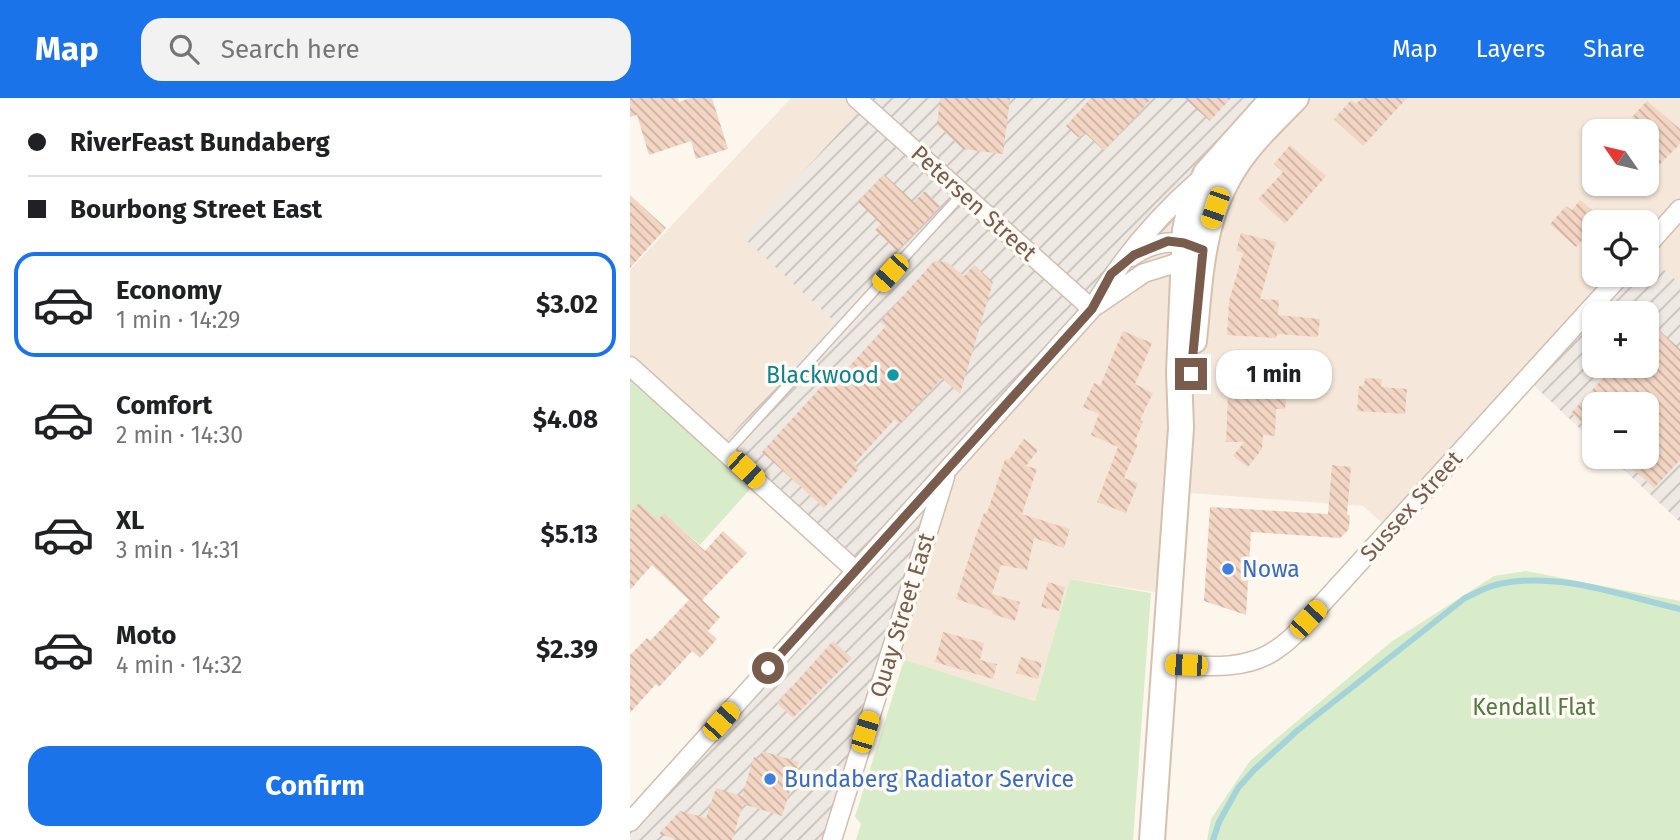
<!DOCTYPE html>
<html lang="en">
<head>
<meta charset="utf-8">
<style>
	body { margin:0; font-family:"Fira Sans",sans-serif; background:#f2f2f2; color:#202124; height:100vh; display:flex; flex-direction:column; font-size:26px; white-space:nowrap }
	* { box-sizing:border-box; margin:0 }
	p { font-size:23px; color:#757577 }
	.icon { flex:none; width:38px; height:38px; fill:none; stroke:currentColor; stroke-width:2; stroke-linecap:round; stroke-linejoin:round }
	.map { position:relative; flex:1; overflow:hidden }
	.side { display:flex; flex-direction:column; background:#fff; width:630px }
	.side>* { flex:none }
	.top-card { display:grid; align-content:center; height:154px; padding:0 28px; background:#fff }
	.needle { width:46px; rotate:304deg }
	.fabs { position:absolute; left:952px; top:21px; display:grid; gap:14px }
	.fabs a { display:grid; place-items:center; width:77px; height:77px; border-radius:14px; background:#fff; box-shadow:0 2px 5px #0004; font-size:35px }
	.end { position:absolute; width:32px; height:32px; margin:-16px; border:9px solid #7a5c4d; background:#fff; box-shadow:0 0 0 4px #fff }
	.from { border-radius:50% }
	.bubble { position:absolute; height:49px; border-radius:21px; background:#fff; box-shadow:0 2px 5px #0004; font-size:23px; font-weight:700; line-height:49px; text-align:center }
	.car { position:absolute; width:21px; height:42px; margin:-21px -10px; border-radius:9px; box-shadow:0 0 5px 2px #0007; background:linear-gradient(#f5c518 24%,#345 0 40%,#f5c518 0 76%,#345 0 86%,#f5c518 0) }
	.top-card b { display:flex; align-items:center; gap:24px; height:66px; font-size:26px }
	.top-card b+b { border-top:2px solid #e0e0e0 }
	.top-card i { width:18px; height:18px; background:#202124 }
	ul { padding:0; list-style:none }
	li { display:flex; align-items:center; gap:21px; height:105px; margin:0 14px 10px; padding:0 14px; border:4px solid transparent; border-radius:21px }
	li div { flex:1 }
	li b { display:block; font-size:26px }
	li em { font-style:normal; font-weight:700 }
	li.active { border-color:#1a73e8 }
	li>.icon { width:63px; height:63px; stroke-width:1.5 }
	.button { display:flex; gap:14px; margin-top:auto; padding:14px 28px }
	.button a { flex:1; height:80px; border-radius:21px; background:#1a73e8; color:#fff; font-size:28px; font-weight:700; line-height:80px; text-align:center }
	header { display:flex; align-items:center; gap:42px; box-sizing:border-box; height:98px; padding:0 35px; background:#1a73e8; color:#fff }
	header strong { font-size:33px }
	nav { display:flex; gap:38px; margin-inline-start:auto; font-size:24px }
	.search { width:490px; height:63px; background:#f2f2f2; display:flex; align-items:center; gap:18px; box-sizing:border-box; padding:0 24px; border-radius:21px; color:#757577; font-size:26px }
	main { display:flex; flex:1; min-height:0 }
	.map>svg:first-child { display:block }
	.residential { fill:#f5e8da; fill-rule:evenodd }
	.industrial { fill:url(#industrial-furrows); fill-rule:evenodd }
	.park { fill:#d8ecc9 }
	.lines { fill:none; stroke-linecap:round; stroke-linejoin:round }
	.stream { stroke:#a5d3da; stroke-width:6 }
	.building { fill:url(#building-back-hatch) }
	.service-casing { stroke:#d1beb0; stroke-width:12 }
	.minor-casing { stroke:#d1beb0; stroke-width:21 }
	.secondary-casing { stroke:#d6c0b0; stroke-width:28 }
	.service { stroke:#fff; stroke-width:9 }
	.minor { stroke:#fff; stroke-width:18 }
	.secondary { stroke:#fff; stroke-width:24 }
	.route { stroke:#7a5c4d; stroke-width:9 }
	.culture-dot { fill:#0f9aa8; stroke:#fffaf3; stroke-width:2.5 }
	.shop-dot { fill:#3f7fe0; stroke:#fffaf3; stroke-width:2.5 }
	.labels { text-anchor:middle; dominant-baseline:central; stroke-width:7; stroke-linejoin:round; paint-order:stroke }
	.street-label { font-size:23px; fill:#7a5c4d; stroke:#fffaf3 }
	.culture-label { font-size:23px; fill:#0d838f; stroke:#fffaf3; text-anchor:end }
	.shop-label { font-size:23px; fill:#366cbe; stroke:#fffaf3; text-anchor:start }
	.park-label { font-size:23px; fill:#537a41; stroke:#fffaf3 }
</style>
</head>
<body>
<header>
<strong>Map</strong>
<div class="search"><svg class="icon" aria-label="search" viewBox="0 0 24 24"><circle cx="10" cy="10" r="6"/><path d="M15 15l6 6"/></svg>Search here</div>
<nav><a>Map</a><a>Layers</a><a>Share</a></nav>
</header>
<main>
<section class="side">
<div class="top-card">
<b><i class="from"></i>RiverFeast Bundaberg</b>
<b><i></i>Bourbong Street East</b>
</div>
<ul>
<li class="active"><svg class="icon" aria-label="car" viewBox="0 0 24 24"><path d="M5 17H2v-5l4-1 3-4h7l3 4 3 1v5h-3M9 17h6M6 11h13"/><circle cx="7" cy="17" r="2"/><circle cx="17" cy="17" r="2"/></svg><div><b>Economy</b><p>1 min · 14:29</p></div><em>$3.02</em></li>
<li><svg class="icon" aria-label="car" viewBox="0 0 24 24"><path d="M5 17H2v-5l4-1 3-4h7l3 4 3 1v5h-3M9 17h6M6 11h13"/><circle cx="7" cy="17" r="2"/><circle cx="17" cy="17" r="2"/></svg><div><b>Comfort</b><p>2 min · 14:30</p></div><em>$4.08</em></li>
<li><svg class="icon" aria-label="car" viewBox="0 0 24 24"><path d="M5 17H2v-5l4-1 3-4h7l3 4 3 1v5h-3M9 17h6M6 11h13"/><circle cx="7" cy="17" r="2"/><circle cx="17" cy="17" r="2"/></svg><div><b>XL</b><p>3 min · 14:31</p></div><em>$5.13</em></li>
<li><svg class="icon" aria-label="car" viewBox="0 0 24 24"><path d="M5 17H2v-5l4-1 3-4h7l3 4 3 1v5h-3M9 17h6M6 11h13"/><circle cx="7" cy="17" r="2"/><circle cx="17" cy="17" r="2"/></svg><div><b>Moto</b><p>4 min · 14:32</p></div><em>$2.39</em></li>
</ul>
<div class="button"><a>Confirm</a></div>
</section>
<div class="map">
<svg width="1050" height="742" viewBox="0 0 1050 742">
	<defs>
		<pattern id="industrial-furrows" width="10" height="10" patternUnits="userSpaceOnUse" patternTransform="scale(1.75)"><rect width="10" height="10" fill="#efe9e4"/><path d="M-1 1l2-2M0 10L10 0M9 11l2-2" fill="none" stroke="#c7c0bb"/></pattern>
		<pattern id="building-back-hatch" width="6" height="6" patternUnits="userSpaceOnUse" patternTransform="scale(1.75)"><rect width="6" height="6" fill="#f3d5c3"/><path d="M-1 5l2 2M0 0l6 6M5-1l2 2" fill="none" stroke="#cab0a1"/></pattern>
	</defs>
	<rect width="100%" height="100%" fill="#fdf6ec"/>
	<path class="residential" d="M161,0h68l6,6 -121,133 90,84 -112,124 -92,-82v-93z
		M654,0h396v186l-33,-30v-32h-53v53h24l-230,253 -25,-22 -187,-14 -8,102 -98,-15 -35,122 -144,-44 57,-187zM964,33h53v53h-53z"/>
	<path class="industrial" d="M229,0h425l-336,372 -114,370h-204v-17l226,-252 -134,-126 112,-124 -91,-84 122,-133z
		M1017,156l33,30v238l-70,-65h37v-53h-53v38l-69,-65 93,-102h29zM964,215h53v53h-53z"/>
	<path class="park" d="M0,280l121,110 -51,57 -36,-31 -6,6 -28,-7z
		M896,473l154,30v239h-473l4,-21 39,-58 141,-119 103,-66z
		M440,481l81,14 -18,247h-277l5,-16 -6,-7 49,-157 131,41z"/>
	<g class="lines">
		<path class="stream" d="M583,742l6,-18 19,-34 16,-18 44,-40 167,-132c11,-5 23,-12 34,-14 59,-13 124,12 181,25"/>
	</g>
	<path class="building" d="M0,0h48l1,4 11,-4h22l16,51 -32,10 -5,-18 -42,14 -12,-40 -7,2z
		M310,0h70l-7,56 -40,-5 -26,-24z
		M461,0h61l-48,53 -18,-17 -8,3 -12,-11z
		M554,0h47l-21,23z
		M732,0h45l-44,48 -29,-27 17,-19 5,4z
		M1017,3l33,28v15l-33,33v-46h-22l10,-11 -3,-3z
		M660,47l36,31 -41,48 -27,-25 25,-27 -9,-8z
		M254,76l30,28 11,-11 15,15 -43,45 -22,-21 6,-6 -23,-22z
		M0,97l36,33 -36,40z
		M950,102l14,12 -9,10 7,7 -16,18 -26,-23 16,-18 6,4z
		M611,135l35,9 -16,57 19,1 -1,15 42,4 -2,18 -41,-3 -1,4 -49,-3 2,-34 14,-48 -7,-2z
		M304,163l13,1 17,14 10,-11 19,17 -33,112 -18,-16 -42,46 -5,-5 -41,45 5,5 -35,39 -62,-56 77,-85 5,5 42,-46 -6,-4z
		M1017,221l33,30v111l-26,28 -35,-31h28v-53h-53v30l-23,-21 43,-47h33z
		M493,233l29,12 -17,41 18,9 -13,27 3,2 -9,21 4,1 -14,34 14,5 -12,30 -29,-11 21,-55 -27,-12 8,-21 -16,-7 11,-24 6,3z
		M599,268l29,2 -2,21 31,2 -2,18h-9l-1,27 -12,-1 -1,14 -14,18 -15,-11 11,-14h-18z
		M735,280l17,1 -1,8 26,2 -2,25 -48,-3 2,-25h5z
		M394,341l14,11 -12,16 11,3 -15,45 48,15 -6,19 -30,-10 -7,32 -26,-5 -9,29 28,8 -5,19 -23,-7 1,-3 -37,-12 20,-64 8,-22h3l18,-54 4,1z
		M702,367l19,2 -4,48h3l-1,14 -9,9 -89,-6 -5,83 -42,-14 6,-94 118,7z
		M9,405l19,17 6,-7 41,38 18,-20 24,22 -45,47 18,17 -12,14 9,8 -17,19 -8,-7 -33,36 -3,-3 -26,29v-58l17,-17 3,3 39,-41 -37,-35 -22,25v-77z
		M418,484l17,5 -6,24 -18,-4z
		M313,534l41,11 -4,17 17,4 -4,15 -58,-17z
		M203,543l19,17 -59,60 -16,-15z
		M391,559l21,6 -4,16 -22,-6z
		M132,653l37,11 -17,54 -39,-12 -11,36h-54l-19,-6 21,-23 26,7 10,-30 26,8 12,-39 6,2z"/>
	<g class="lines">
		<defs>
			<path id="service" d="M97,354l236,-259"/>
			<path id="minor" d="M226,0l236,211
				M1017,148l33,-37
				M501,159c19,-13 40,-19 62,-11
				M467,207l47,-32 39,-12 10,-6
				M0,268l226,205
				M535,566c36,2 81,8 112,-15 17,-11 30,-28 43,-43l301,-331
				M0,724l462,-513c28,-49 64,-91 106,-128
				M202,742l113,-363"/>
			<path id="secondary" d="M564,243c7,-67 7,-132 51,-188 15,-20 34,-37 51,-55
				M522,742l29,-412 -2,-56 6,-142 5,-23 16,-34 67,-75"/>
		</defs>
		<use href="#service" class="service-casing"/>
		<use href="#minor" class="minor-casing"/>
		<use href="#secondary" class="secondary-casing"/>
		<use href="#service" class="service"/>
		<use href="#minor" class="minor"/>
		<use href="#secondary" class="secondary"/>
	</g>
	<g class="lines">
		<path class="route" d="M138,570l324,-359 19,-35 23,-19 34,-14 16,2 19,7 -12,124"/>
	</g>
	<circle class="culture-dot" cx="263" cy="277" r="7"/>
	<g class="shop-dot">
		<circle cx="598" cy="471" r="7"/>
		<circle cx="140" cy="681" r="7"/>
	</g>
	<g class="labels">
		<g class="street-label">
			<text transform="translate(344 105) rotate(42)">Petersen Street</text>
			<text transform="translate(781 408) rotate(-48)">Sussex Street</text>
			<text transform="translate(272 517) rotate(-73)">Quay Street East</text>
		</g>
		<g class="culture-label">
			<text x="249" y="277">Blackwood</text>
		</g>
		<g class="shop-label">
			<text x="612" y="471">Nowa</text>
			<text x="154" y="681">Bundaberg Radiator Service</text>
		</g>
		<g class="park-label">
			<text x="904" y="609">Kendall Flat</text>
		</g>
	</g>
</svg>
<div class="fabs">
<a><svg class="needle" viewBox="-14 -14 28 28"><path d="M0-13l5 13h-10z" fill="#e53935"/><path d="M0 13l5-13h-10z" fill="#757577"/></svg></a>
<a><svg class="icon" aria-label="locate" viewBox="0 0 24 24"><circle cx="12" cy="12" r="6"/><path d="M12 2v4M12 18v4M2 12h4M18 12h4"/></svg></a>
<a>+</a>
<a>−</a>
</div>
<i class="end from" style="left:138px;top:570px"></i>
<i class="end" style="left:561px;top:276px"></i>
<div class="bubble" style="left:586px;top:252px;width:116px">1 min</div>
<i class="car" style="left:585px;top:110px;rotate:199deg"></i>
<i class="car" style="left:260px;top:175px;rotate:222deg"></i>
<i class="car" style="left:116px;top:372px;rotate:133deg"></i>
<i class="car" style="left:678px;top:521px;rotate:43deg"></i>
<i class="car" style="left:556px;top:567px;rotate:272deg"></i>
<i class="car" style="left:91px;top:623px;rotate:42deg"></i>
<i class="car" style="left:235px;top:634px;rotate:17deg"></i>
</div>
</main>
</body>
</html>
